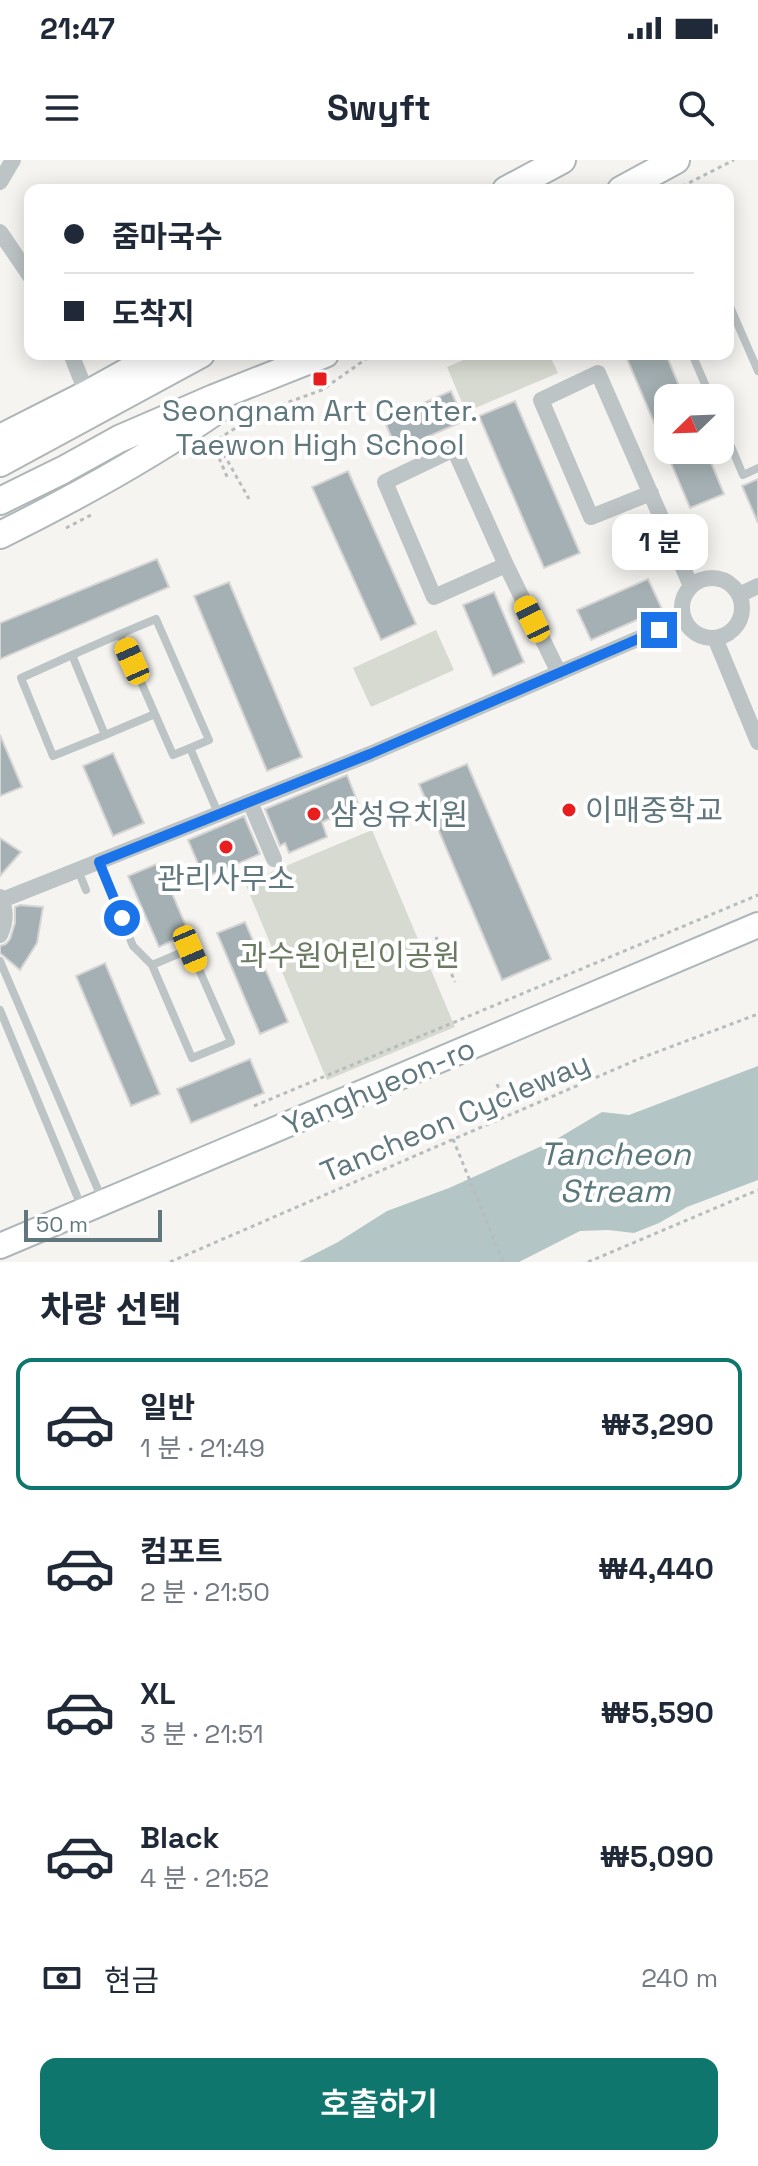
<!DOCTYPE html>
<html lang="ko">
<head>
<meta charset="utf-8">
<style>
	body { margin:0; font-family:"Space Grotesk","Noto Sans KR",sans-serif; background:#f6f6f7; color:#1f2937; height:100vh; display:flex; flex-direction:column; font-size:30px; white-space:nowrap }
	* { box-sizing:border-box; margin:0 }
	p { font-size:26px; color:#747a83 }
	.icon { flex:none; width:44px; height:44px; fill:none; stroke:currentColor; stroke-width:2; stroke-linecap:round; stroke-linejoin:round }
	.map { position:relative; height:1102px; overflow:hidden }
	.sheet { display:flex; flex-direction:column; background:#fff; flex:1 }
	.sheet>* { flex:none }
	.guide { position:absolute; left:24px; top:24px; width:710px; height:176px; border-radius:16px; box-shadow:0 4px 20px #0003; display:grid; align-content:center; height:176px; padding:0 40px; background:#fff }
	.needle { width:52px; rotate:247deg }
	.controls { position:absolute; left:654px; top:224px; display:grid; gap:16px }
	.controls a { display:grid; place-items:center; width:80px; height:80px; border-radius:16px; background:#fff; box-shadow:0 4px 20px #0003; font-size:40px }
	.scale { position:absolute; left:24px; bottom:20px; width:138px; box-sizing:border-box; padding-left:8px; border:4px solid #5f777d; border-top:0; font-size:22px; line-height:28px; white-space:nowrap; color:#5f777d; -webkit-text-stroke:6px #fff; paint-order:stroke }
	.end { position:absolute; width:36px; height:36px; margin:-18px; border:10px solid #1a73e8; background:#fff; box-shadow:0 0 0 4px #fff }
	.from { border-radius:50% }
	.bubble { position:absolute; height:56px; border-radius:16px; background:#fff; box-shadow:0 4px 20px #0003; font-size:26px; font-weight:600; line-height:56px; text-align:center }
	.car { position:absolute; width:24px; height:48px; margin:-24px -12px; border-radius:10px; box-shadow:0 0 6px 2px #0007; background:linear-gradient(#f5c518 24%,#345 0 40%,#f5c518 0 76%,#345 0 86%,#f5c518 0) }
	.guide b { display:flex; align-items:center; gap:28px; height:76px; font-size:30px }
	.guide b+b { border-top:2px solid #e0e1e3 }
	.guide i { width:20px; height:20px; background:#1f2937 }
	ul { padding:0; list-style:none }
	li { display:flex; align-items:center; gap:24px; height:132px; margin:0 16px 12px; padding:0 24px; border:4px solid transparent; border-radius:16px }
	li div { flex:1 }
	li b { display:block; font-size:30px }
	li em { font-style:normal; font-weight:600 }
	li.active { border-color:#0f766e }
	li>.icon { width:72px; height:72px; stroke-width:1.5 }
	h2 { padding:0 40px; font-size:36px; line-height:96px }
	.pay { display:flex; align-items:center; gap:20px; height:88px; padding:0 40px; font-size:30px }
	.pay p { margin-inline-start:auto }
	.button { display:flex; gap:16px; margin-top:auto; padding:16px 40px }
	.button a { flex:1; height:92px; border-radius:16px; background:#0f766e; color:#fff; font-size:32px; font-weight:600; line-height:92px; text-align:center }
	.status { display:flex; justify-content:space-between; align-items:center; height:56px; padding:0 40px; background:#fff; direction:ltr }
	.status svg { height:22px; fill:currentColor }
	header { display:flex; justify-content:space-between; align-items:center; height:104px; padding:0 40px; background:#fff; font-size:36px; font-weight:600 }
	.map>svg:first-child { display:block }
	.green { fill:#d6dad0 }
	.water { fill:#b4c5c6 }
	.building { fill:#a4b0b3; stroke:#d6d5d3; stroke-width:2 }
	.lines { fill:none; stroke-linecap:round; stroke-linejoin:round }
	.secondary-casing { stroke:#adb6b9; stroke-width:28 }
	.primary-casing { stroke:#afb6b8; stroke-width:30 }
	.path { stroke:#b7bcbd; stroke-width:3; stroke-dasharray:4 4; stroke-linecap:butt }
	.service { stroke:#bdc4c6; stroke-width:8 }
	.minor { stroke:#bdc4c6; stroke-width:16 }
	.secondary { stroke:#fff; stroke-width:24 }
	.primary { stroke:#fff; stroke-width:26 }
	.route { stroke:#1a73e8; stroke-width:10 }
	.poi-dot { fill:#e81f1e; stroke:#fff; stroke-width:3 }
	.labels { text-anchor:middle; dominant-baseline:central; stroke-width:8; stroke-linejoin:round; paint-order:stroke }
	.poi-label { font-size:30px; fill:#5f777d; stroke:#fff }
	.park-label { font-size:30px; fill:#6c7a62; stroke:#fff }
	.street-label { font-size:30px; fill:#5f777d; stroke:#fff }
	.water-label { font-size:32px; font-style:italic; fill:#5a7879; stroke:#fff }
</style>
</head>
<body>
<div class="status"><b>21:47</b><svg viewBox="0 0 49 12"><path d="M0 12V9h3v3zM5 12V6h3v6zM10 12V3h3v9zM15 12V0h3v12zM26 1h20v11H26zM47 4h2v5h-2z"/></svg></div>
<header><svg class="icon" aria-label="menu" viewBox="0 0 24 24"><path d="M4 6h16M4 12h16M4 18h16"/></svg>Swyft<svg class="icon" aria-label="search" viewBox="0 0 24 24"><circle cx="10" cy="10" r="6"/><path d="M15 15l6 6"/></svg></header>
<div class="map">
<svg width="758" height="1102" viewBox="0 0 758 1102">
	<rect width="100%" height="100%" fill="#f5f4f1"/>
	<path class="green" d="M477,194h72l9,19 -92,39 -19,-45z
		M436,470l18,40 -83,37 -18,-39z
		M372,670l83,197 -128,53 -82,-197z"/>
	<path class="water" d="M758,906v114l-71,27 -28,16 -25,10 -26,-3 -28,1 -61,31h-220l39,-20 49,-31 62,-23 106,-48 47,-28 27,3z"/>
	<path class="building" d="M625,194h41l18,44h-16v52h38l18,44 -34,14z
		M451,231l13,30 -67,29 -13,-30z
		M515,241l65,152 -36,15 -65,-152z
		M348,311l68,153 -35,16 -69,-153z
		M758,319v44l-16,-37z
		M157,399l12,28 -169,72v-36z
		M648,419l14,30 -71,31 -14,-30z
		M229,422l73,175 -35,14 -73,-175z
		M494,432l30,70 -31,14 -30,-71z
		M0,575l22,52 -22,9z
		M113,593l31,70 -31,13 -30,-70z
		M467,604l84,195 -49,21 -83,-196z
		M347,615l12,31 -37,16 5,15 -38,16 -4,-10 -5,3 -15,-37z
		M244,656l16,38 -56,24 -16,-38z
		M0,678l21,14 -21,24z
		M159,703l30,70 -30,14 -31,-71z
		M20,745l23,2 -6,36 -17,27 -20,-17v-7l6,-2 4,-5 5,-16v-16z
		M245,762l43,100 -28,12 -43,-101z
		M105,803l55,131 -29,12 -55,-130z
		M250,899l14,34 -73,30 -14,-34z"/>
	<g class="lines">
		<defs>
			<path id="secondary" d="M0,1086l758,-321"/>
			<path id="primary" d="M506,30l56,-30
				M621,30l55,-30
				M0,278l87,-44 72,-40
				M0,303l201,-109
				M0,341l63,-31 56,-31 95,-41 111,-44
				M0,375c75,-37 151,-79 220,-127"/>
		</defs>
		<use href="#secondary" class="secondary-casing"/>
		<use href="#primary" class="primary-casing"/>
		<path class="path" d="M675,30l59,-30
			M216,280l33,59
			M216,291l12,28
			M191,296l70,-44 61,-22 51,-36
			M66,368l25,-13
			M436,777l19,45
			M497,924l13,30
			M254,946l504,-211
			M453,979l50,123
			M170,1102l471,-204 117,-44
			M588,1102l170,-72"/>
		<path class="service" d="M728,142l30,69
			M692,194l19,44
			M720,260l23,55 15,-7
			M120,474l-48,21 33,80 50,-21
			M72,495l-51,23 32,78 52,-21
			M190,588l19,-8 -53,-121 -36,15 53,121 17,-7 28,65
			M99,702l34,84 19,19 40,93 39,-16 -41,-93 -38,16
			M78,710l8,20
			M0,801l102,238
			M0,850l82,198"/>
		<path class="minor" d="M0,22l13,-22
			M0,72l30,44
			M71,194l16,40
			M651,333l-60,24 -50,-117 57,-27 93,213
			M506,405l-72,32 -49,-115 69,-33 52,116 53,108
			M682 448a30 30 0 1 1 60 0a30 30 0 1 1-60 0Z
			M739,435l19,-9
			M715,478l43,104
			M250,642l24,57
			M0,737c7,13 6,25 0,38
			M2,740l368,-146 314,-135"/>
		<use href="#secondary" class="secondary"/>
		<use href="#primary" class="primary"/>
	</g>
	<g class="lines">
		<path class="route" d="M122,758l-23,-56 271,-108 289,-124"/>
	</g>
	<g class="poi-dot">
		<rect x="312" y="211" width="16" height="16" rx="4"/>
		<circle cx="569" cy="650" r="8"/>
		<circle cx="314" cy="654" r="8"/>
		<circle cx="226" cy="687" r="8"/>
	</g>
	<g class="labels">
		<g class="poi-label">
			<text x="320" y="250">Seongnam Art Center.<tspan x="320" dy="34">Taewon High School</tspan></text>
			<text x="585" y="650" text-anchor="start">이매중학교</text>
			<text x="330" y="654" text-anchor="start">삼성유치원</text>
			<text x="226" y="718">관리사무소</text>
		</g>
		<g class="park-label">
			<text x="350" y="795">과수원어린이공원</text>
		</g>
		<g class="street-label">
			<text transform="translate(379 926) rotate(-23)">Yanghyeon-ro</text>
			<text transform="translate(455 957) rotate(-23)">Tancheon Cycleway</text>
		</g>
		<g class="water-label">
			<text x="615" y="994">Tancheon<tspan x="615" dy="37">Stream</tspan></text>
		</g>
	</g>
</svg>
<div class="controls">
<a><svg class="needle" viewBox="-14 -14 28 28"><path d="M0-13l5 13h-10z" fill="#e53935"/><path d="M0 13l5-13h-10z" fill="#747a83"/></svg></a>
</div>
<div class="scale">50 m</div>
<i class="end from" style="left:122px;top:758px"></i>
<i class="end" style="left:659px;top:470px"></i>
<div class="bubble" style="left:612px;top:354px;width:96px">1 분</div>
<i class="car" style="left:532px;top:459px;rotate:334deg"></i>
<i class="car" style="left:132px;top:501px;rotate:336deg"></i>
<i class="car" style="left:190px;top:789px;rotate:157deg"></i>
<div class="guide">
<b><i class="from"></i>줌마국수</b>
<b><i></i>도착지</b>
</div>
</div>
<section class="sheet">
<h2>차량 선택</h2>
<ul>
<li class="active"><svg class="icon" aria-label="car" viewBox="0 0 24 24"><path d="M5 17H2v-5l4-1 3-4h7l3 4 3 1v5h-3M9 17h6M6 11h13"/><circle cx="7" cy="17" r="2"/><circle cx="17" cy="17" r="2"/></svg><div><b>일반</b><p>1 분 · 21:49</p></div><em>₩3,290</em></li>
<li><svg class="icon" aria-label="car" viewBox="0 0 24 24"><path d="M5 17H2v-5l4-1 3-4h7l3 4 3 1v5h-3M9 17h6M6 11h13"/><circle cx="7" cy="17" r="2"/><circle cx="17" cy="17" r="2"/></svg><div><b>컴포트</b><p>2 분 · 21:50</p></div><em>₩4,440</em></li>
<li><svg class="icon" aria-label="car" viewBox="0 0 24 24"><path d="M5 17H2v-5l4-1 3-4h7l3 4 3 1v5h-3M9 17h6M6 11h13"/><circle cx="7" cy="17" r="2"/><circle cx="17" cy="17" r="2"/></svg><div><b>XL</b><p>3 분 · 21:51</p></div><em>₩5,590</em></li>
<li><svg class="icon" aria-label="car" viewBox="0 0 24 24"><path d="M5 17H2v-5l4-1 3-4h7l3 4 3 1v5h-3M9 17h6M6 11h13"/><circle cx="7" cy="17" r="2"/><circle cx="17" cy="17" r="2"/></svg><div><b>Black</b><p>4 분 · 21:52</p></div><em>₩5,090</em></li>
</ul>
<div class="pay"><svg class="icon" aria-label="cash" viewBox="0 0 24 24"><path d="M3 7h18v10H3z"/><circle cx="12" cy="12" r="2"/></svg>현금<p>240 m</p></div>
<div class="button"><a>호출하기</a></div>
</section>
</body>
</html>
